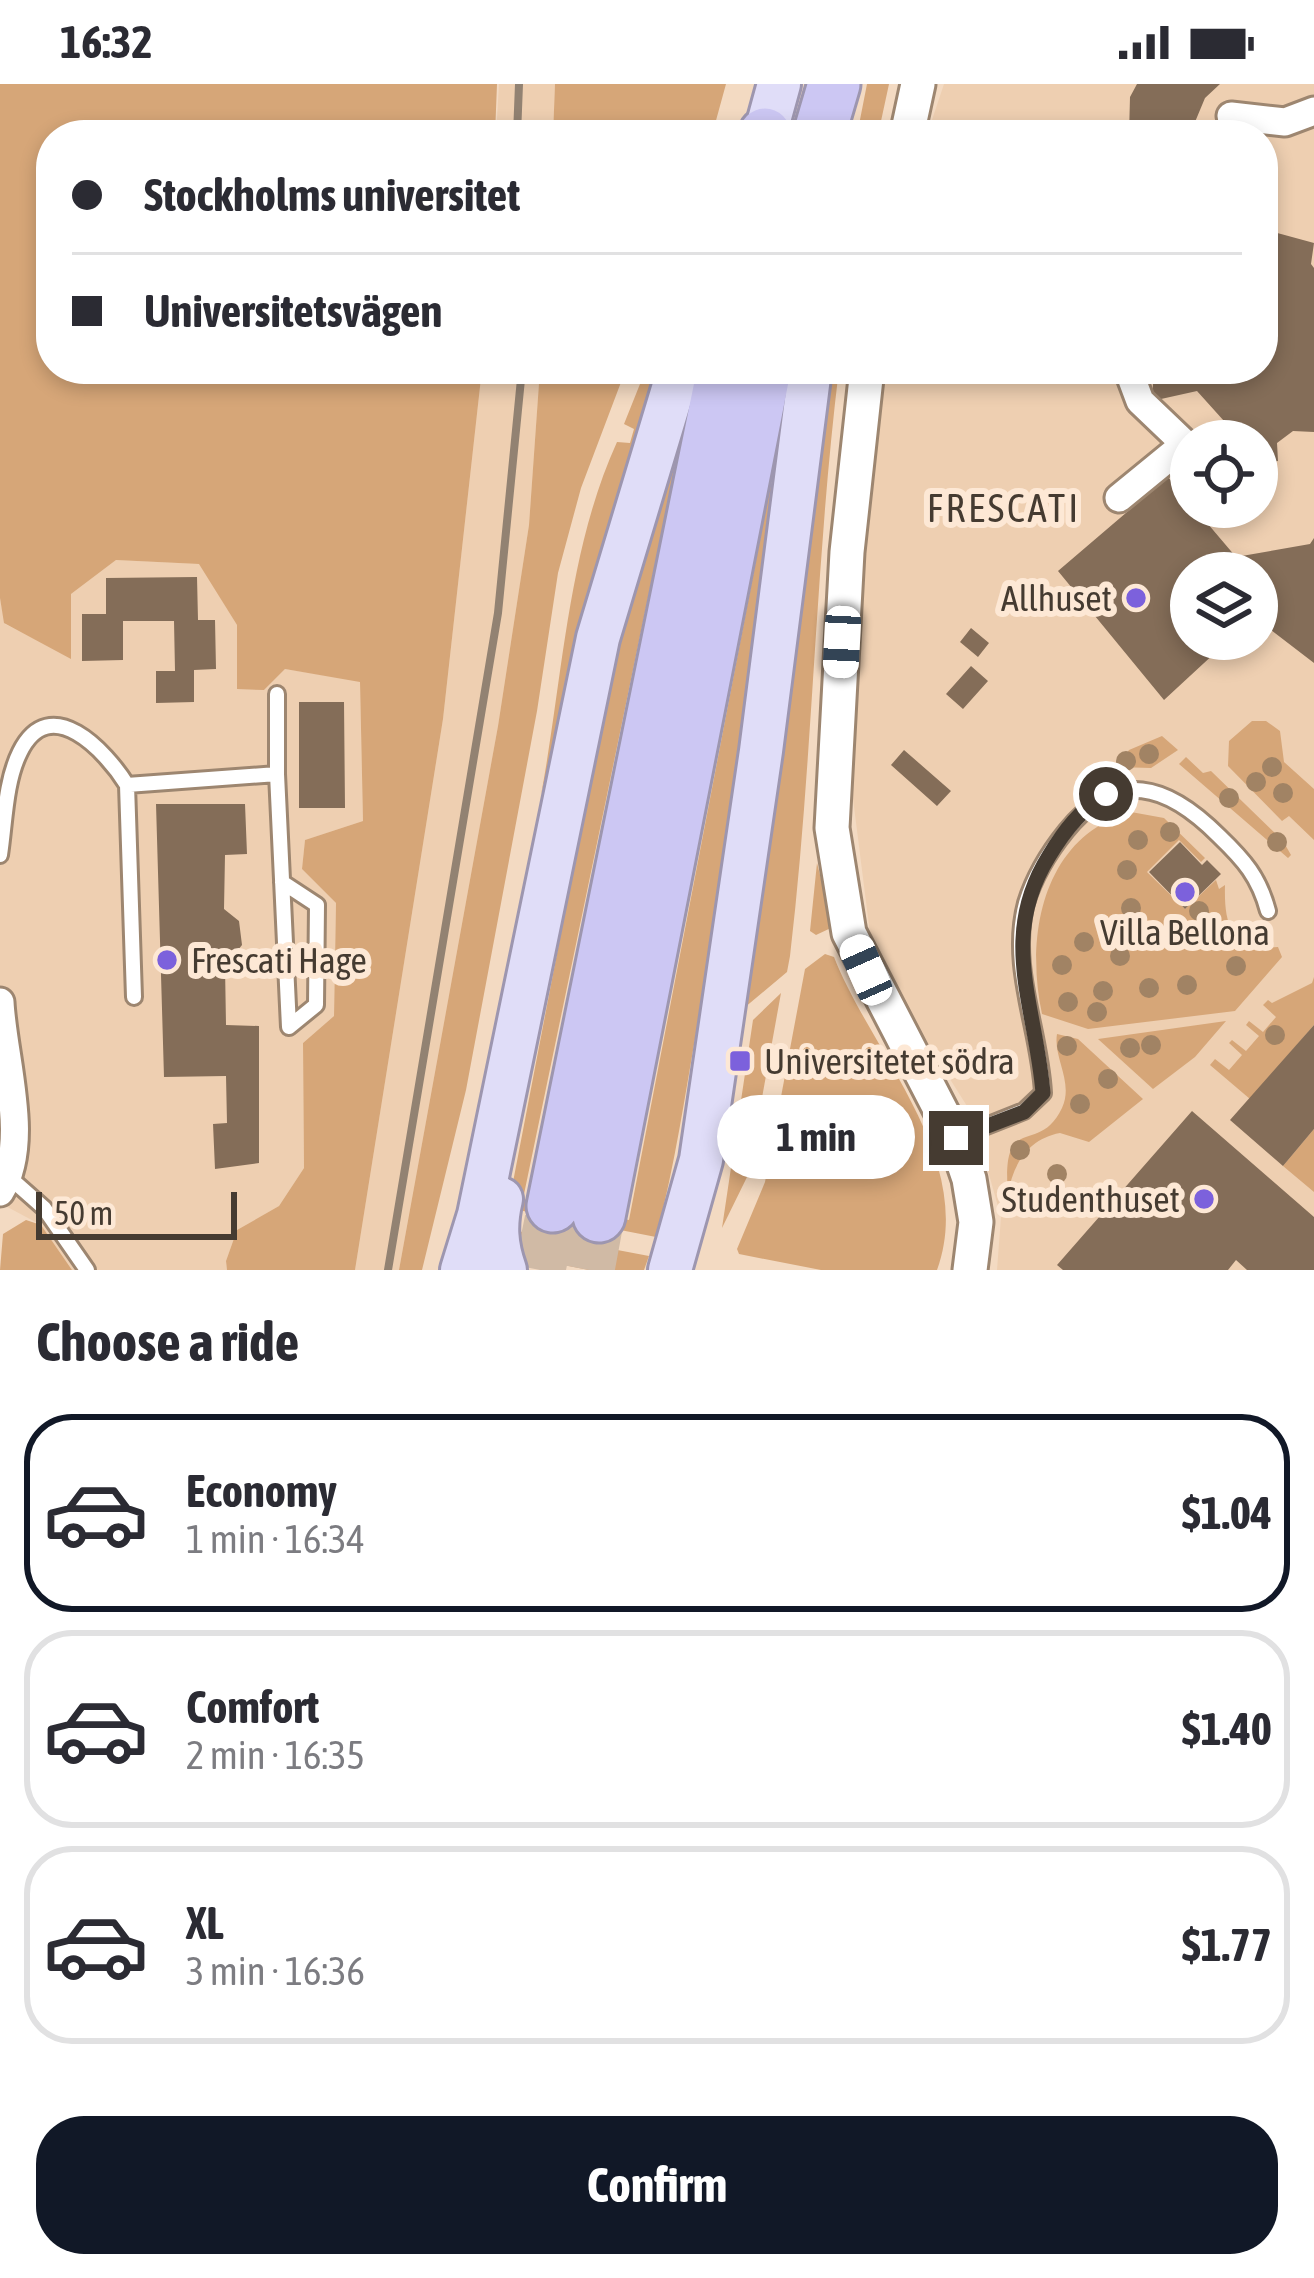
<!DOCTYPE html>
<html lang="en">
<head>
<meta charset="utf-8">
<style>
	body { margin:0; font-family:"Asap Condensed",sans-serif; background:#f7f7f7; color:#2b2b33; height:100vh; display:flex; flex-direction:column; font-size:45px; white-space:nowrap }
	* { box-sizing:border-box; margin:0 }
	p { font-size:39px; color:#7c7c81 }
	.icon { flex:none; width:66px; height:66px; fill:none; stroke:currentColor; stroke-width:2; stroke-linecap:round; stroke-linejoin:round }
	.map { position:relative; height:1186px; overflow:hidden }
	.panel { display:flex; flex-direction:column; background:#fff; flex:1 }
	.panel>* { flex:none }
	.banner { position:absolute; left:36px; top:36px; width:1242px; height:264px; border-radius:48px; box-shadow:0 6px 18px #0003; display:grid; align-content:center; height:264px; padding:0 36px; background:#fff }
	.tools { position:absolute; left:1170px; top:336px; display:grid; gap:24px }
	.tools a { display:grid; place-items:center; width:108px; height:108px; border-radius:50%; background:#fff; box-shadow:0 6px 18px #0003; font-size:60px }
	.scale { position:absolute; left:36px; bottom:30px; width:201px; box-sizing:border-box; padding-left:12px; border:6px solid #453b31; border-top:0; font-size:33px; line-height:42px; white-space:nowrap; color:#453b31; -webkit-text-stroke:9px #fde8d5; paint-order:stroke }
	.end { position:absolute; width:54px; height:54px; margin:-27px; border:15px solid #453b31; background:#fff; box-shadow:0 0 0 6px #fff }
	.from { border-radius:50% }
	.bubble { position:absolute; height:84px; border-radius:42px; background:#fff; box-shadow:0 6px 18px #0003; font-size:39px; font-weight:700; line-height:84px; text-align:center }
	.car { position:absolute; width:36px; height:72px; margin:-36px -18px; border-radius:15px; box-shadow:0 0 9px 3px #0007; background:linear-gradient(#fff 24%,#345 0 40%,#fff 0 76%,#345 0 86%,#fff 0) }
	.banner b { display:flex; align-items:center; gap:42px; height:114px; font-size:45px }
	.banner b+b { border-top:3px solid #e1e1e2 }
	.banner i { width:30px; height:30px; background:#2b2b33 }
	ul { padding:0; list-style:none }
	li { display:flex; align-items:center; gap:36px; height:198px; margin:0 24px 18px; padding:0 12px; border:6px solid #e1e1e2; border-radius:48px }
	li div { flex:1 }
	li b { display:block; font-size:45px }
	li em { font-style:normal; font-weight:700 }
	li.on { border-color:#111827 }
	li>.icon { width:108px; height:108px; stroke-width:1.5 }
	h2 { padding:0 36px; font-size:54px; line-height:144px }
	.primary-button { display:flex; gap:24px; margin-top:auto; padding:24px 36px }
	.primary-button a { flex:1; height:138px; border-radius:48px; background:#111827; color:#fff; font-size:48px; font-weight:700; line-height:138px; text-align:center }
	.status { display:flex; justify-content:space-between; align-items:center; height:84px; padding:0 60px; background:#fff; direction:ltr }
	.status svg { height:33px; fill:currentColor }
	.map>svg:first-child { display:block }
	.built { fill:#eecfb1; fill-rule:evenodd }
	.green { fill:#d6a678 }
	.building { fill:#846d58 }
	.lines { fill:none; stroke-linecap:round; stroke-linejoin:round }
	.motorway-tunnel { stroke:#d0baa5; stroke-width:51; stroke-dasharray:51 26; stroke-linecap:butt }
	.service-casing { stroke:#9d8670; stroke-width:20 }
	.minor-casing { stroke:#9d8670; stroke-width:33 }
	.tertiary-casing { stroke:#9d8670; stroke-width:39 }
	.primary-casing { stroke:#9d96af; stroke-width:48 }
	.motorway-casing { stroke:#9d96af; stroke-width:57 }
	.service { stroke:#fff; stroke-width:14 }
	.minor { stroke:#fff; stroke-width:27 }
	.tertiary { stroke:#fff; stroke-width:33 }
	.primary { stroke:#e0ddf8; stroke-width:42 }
	.motorway { stroke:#ccc7f3; stroke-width:51 }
	.rail { stroke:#928272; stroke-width:8 }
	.tree { fill:#a18364 }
	.route { stroke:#453b31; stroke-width:15 }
	.poi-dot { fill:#7c61dc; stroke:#fde8d5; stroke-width:4.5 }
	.labels { text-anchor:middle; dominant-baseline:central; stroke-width:12; stroke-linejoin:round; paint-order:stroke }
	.poi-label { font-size:36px; fill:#453b31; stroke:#fde8d5; text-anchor:end }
	.neighbourhood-label { font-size:39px; letter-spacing:3px; fill:#453b31; stroke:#fde8d5 }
</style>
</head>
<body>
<div class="status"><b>16:32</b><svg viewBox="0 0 49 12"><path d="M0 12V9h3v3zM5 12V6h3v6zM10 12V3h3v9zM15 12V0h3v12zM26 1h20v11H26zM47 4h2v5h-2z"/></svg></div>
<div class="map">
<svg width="1314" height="1186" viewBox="0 0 1314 1186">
	<rect width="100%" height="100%" fill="#f3dac2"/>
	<path class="built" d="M499,0h56l-2,51h-57z
		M944,0h370v1186h-317l4,-53 -29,-103 -99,-157 -34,-269 34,-319h390v-234h-336zM1191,357h66v66h-66zM1191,489h66v66h-66z
		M482,285h58l-11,156 -31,201 -99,544h-44l88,-551z
		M116,476l84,4 37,61 27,65 21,-21 75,12 3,140 -58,19 -3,29 34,34 -2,113 -31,27 1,125 -25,38 -42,24 -11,31 1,9h-155l-31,-45 -41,-22v-605l5,26 66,33v-63z"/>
	<path class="green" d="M0,0h497l-2,51h-444v234h431l-39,350 -88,551h-128l-1,-9 11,-31 42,-24 25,-38 -1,-125 31,-27 2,-113 -34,-34 3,-29 58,-19 -3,-139 -75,-13 -21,21 -27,-1v-64l-38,-61 -83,-4 -45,34v65l-67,-36 -4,-25z
		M555,0h171l-14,51h-159z
		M867,0h22l-11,51h-21z
		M540,285h86l-45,119 -23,85 -21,138 -71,379 -44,180h-23l99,-544 31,-201z
		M646,285h11l-58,193 -58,233c22,-117 26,-243 76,-353l13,1 4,-14 -10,-5z
		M825,285h14c-24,195 -26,392 -49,587l-3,16 -43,36 34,-217z
		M667,383l8,1 -152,731 106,21 141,-733 8,-8c-30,180 -50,362 -80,543 -13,72 -23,144 -42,215l-148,-29 103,-535z
		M1252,637h14l14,10 4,31 30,27v51l-25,-24 -7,5 -54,-55 1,-25z
		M1162,652l16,14 -27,18 -34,-1 12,-17z
		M1186,673l17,16 8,-2 72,70 8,14 -3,3 -109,-94z
		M1131,728l33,6 41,40 -4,4 -22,-22 -32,32 38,37 31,-29 3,9 6,-4c-1,39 5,66 53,62l4,10 -47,54 -147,18 -46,-15c-17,-78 1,-178 89,-202z
		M817,779l16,64 -17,8 -6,-4z
		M825,870l9,3c37,95 143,203 103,313h-116l-82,-16 -2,-5 28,-67 40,-213z
		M1314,893v48l-64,74 -40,-34 5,-6 14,11 13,-15 -13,-12 3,-3 14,11 13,-15 -13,-11 3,-4 14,11 13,-15 -13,-12 5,-5 4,3 40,-20z
		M781,909l-33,182 -26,53 31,-208z
		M1226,937l-31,36 -42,32 -55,-50z
		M1057,950l21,5 65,60 -54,43 -29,-9c-32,6 -47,31 -52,61 -7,-84 31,-37 54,-86 12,-26 -9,-50 -5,-74z
		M1314,1045v63l-31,-26z
		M26,1136l15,5 31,45h-72l3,-36z
		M507,1145l142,27 -5,14h-55l-76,-15z"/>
	<path class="building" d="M1137,0h83l-15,14 -10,24 7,13h-73l1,-38z
		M1263,145l51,14 -3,21 3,4v164l-21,-1 -16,12 1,18 -16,2 -5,-5v-17h-15l-45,-50 -45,10 2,-32h109z
		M1168,393l68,80 74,-13 4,-6v125l-52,-40 -5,1v-51h-66v66h39l-66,61 -106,-129z
		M197,493l1,43h17l1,49 -22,1v32l-38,1v-32h19l-1,-50h-51v39l-41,1v-47h24v-36z
		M971,544l18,15 -11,14 -18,-15z
		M971,582l17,15 -25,28 -17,-15z
		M299,618h45l1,106h-46z
		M904,666l47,41 -14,15 -46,-41z
		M156,720h89l2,50 -22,1 -1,54 15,12 3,24 -17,21 1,59 33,1v137l-44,6 -2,-45 14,-1 -1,-47 -62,1z
		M1180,758l22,23 5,-5 14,14 -36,35 -36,-37z
		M1314,941v104l-31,37 -53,-46z
		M1192,1027l122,106v53h-67l-11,-10 -8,10h-165l-6,-5z"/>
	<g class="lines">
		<path class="motorway-tunnel" d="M540,1186l13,-64
			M589,1186l10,-54"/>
		<defs>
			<path id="service" d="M277,610v80l12,253
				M127,701l7,212
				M0,771c5,-33 5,-73 20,-103 30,-61 86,-1 107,33l150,-11
				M282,798l35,23 -1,100 -27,22
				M956,1054l68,-27 19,-18c-3,-63 -34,-126 -17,-190 8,-26 23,-51 40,-72 51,-63 101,-47 153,5 25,24 40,41 49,75
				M9,1093l35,31 43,62"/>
			<path id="minor" d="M1231,32l54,6 29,-11
				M1119,414l66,-54 -45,-43 -12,-32
				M0,918c3,58 31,140 0,190"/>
			<path id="tertiary" d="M907,51l11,-51
				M867,285l-20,183 -15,276 17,105 106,205 14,41 7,43 -6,48"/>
			<path id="primary" d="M765,51l14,-51
				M501,1115c-6,25 -5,46 4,71
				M462,1186l17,-55 119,-577 81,-269
				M670,1186l31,-110 60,-409 49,-382"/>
			<path id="motorway" d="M765,51v-1
				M819,51l15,-51
				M553,1122l170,-837
				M599,1132l166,-847"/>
		</defs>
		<use href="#service" class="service-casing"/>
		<use href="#minor" class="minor-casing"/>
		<use href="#tertiary" class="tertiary-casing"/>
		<use href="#primary" class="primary-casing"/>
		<use href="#motorway" class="motorway-casing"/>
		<use href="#service" class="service"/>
		<use href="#minor" class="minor"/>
		<use href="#tertiary" class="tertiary"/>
		<use href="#primary" class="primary"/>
		<use href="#motorway" class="motorway"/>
		<path class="rail" d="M517,51l2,-51
			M388,1186l110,-657 24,-244"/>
	</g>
	<g class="tree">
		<circle cx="1149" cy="670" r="10"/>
		<circle cx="1126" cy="677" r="10"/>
		<circle cx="1272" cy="683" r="10"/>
		<circle cx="1256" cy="698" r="10"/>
		<circle cx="1283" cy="709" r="10"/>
		<circle cx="1229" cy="714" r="10"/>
		<circle cx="1170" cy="748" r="10"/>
		<circle cx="1138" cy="756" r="10"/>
		<circle cx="1277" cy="758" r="10"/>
		<circle cx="1127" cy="786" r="10"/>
		<circle cx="1131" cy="824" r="10"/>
		<circle cx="1199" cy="827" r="10"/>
		<circle cx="1126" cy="846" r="10"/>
		<circle cx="1084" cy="858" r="10"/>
		<circle cx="1120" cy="872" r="10"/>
		<circle cx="1062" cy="881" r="10"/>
		<circle cx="1236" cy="882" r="10"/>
		<circle cx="1187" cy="901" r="10"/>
		<circle cx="1149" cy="904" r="10"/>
		<circle cx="1103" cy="907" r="10"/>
		<circle cx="1068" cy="918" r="10"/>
		<circle cx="1097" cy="928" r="10"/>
		<circle cx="1275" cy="951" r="10"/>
		<circle cx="1151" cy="961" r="10"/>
		<circle cx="1067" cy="962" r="10"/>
		<circle cx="1130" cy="964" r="10"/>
		<circle cx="1108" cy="995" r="10"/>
		<circle cx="1080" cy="1020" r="10"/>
		<circle cx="1020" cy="1066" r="10"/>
		<circle cx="1057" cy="1090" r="10"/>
	</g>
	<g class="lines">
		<path class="route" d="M956,1054l68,-26 19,-19c-7,-87 -45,-155 6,-237 15,-25 32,-47 57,-62"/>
	</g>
	<g class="poi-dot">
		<circle cx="1136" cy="514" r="12"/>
		<circle cx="1185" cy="808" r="12"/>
		<circle cx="167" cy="876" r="12"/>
		<rect x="728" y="965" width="24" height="24" rx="6"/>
		<circle cx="1204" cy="1115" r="12"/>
	</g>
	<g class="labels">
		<g class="poi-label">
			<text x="1112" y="514">Allhuset</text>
			<text x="1185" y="848" text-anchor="middle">Villa Bellona</text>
			<text x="191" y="876" text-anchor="start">Frescati Hage</text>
			<text x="764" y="977" text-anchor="start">Universitetet södra</text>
			<text x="1180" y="1115">Studenthuset</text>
		</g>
		<g class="neighbourhood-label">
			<text x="1004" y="424">FRESCATI</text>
		</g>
	</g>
</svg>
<div class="tools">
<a><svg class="icon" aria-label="locate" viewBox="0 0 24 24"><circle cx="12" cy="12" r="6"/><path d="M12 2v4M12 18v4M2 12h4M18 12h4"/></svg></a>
<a><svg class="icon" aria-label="layers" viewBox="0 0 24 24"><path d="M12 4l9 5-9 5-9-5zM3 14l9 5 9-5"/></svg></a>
</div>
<div class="scale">50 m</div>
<i class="end from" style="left:1106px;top:710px"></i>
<i class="end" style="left:956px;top:1054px"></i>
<div class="bubble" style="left:717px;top:1011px;width:198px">1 min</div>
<i class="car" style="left:842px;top:558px;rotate:183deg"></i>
<i class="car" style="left:866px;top:886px;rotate:336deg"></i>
<div class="banner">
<b><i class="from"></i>Stockholms universitet</b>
<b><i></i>Universitetsvägen</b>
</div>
</div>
<section class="panel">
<h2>Choose a ride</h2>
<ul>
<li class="on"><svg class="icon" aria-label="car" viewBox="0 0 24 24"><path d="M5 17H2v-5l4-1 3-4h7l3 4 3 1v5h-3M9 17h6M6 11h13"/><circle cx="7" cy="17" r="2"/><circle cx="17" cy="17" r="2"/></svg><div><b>Economy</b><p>1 min · 16:34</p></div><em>$1.04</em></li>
<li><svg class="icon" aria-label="car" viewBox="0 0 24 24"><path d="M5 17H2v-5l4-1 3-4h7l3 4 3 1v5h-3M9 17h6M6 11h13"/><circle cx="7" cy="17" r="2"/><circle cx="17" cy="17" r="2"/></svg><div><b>Comfort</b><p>2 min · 16:35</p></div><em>$1.40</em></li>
<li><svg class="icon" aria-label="car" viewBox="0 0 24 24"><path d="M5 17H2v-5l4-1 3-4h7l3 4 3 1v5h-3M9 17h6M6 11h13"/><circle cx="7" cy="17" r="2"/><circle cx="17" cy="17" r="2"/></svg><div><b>XL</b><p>3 min · 16:36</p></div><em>$1.77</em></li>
</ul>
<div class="primary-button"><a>Confirm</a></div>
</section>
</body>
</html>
